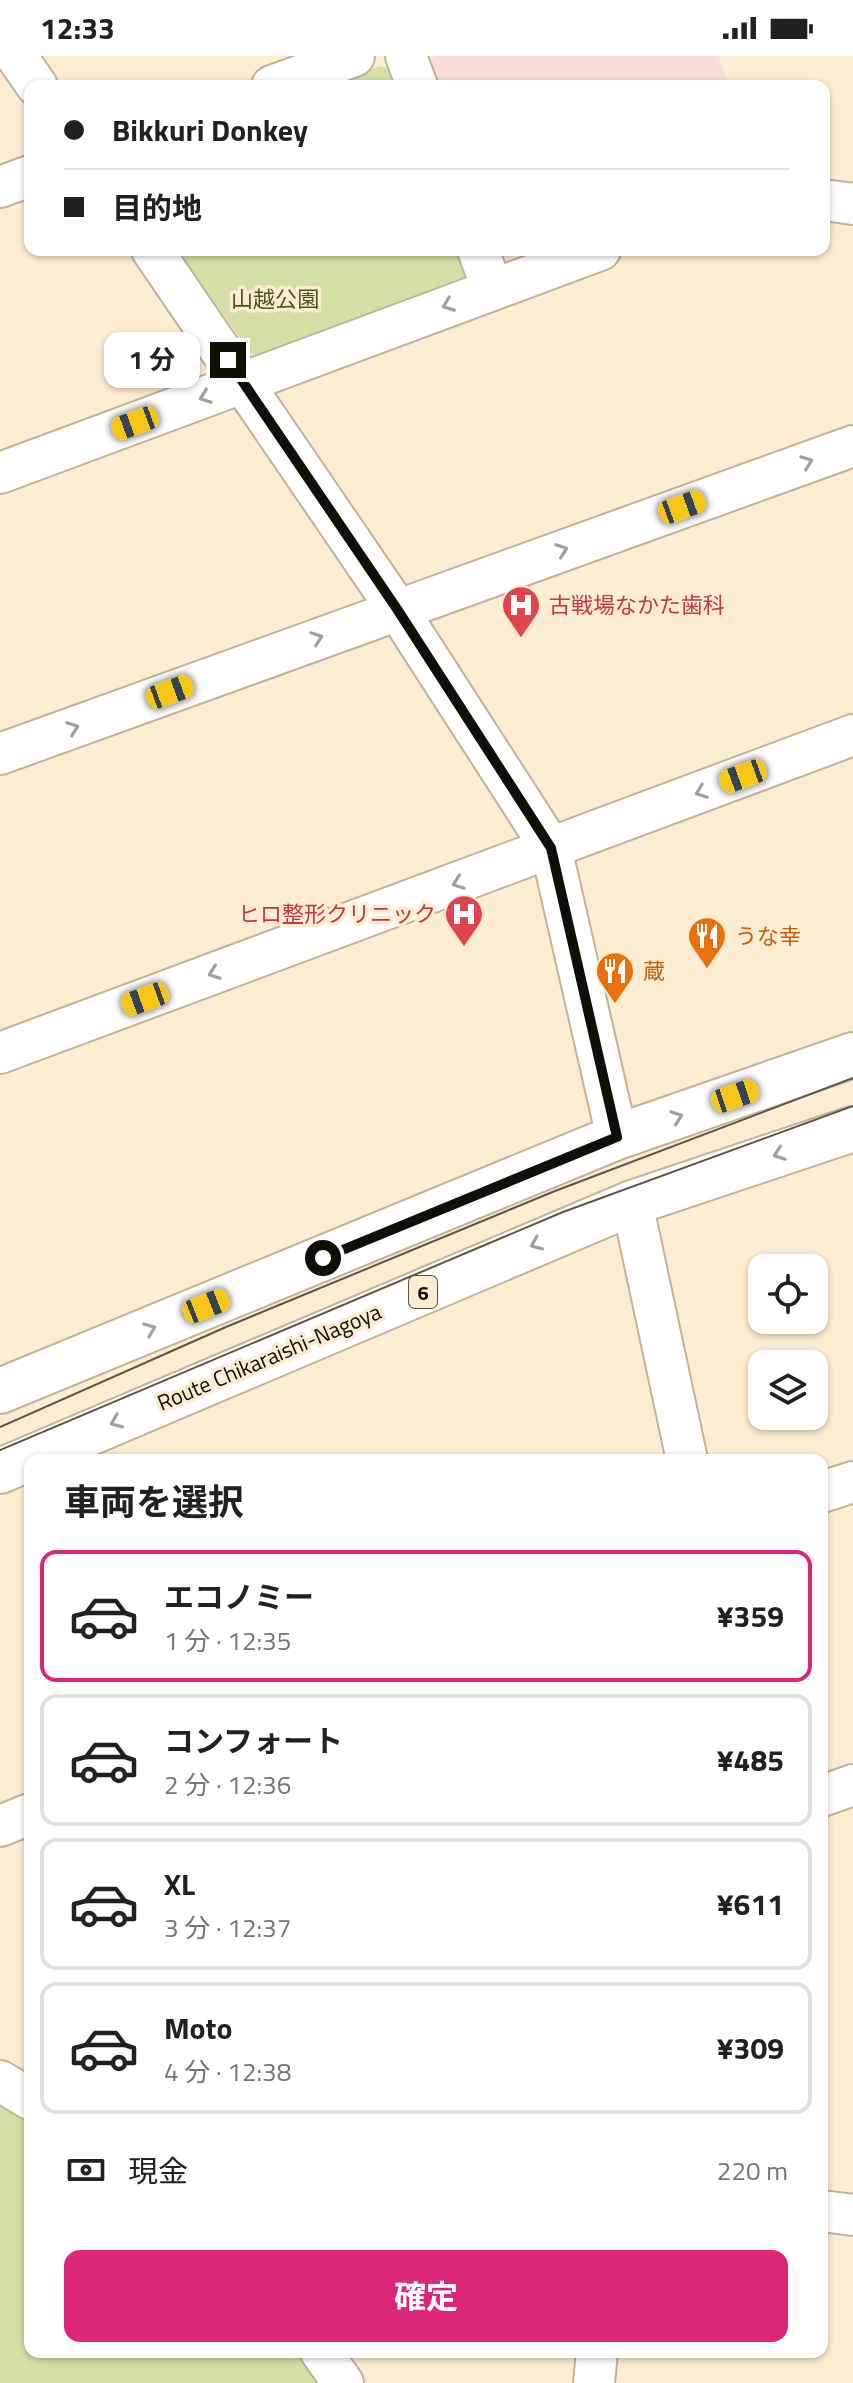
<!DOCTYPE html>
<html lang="ja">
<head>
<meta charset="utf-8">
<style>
	body { margin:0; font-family:"Titillium Web","Noto Sans JP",sans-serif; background:#f2f2f2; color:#202124; height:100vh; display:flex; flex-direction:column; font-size:30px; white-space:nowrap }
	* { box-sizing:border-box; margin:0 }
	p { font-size:26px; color:#757577 }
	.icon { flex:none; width:44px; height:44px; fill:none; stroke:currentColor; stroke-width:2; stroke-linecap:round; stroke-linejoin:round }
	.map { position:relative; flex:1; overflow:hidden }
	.drawer { position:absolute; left:24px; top:1398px; width:804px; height:904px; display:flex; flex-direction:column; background:#fff; border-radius:16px; box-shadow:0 2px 6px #0004 }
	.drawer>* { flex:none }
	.guide { position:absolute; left:24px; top:24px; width:806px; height:176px; border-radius:16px; box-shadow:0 2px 6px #0004; display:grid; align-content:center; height:176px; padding:0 40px; background:#fff }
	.tools { position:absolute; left:748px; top:1198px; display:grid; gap:16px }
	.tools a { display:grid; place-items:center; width:80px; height:80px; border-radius:16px; background:#fff; box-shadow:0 2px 6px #0004; font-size:40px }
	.end { position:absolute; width:36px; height:36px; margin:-18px; border:10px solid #130e05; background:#fff; box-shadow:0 0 0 4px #fff }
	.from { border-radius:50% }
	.bubble { position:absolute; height:56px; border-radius:16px; background:#fff; box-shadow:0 2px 6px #0004; font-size:26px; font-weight:700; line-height:56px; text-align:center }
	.car { position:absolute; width:24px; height:48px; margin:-24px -12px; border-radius:10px; box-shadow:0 0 6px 2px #0007; background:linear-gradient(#f5c518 24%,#345 0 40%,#f5c518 0 76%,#345 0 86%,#f5c518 0) }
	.guide b { display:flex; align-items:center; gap:28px; height:76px; font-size:30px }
	.guide b+b { border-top:2px solid #e0e0e0 }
	.guide i { width:20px; height:20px; background:#202124 }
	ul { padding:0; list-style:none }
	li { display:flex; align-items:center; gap:24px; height:132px; margin:0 16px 12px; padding:0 24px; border:4px solid #e0e0e0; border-radius:16px }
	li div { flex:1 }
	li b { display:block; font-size:30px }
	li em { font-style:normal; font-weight:700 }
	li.current { border-color:#db2777 }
	li>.icon { width:72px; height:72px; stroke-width:1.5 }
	h2 { padding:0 40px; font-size:36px; line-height:96px }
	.pay { display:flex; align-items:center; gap:20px; height:88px; padding:0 40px; font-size:30px }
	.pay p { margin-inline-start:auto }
	.button { display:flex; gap:16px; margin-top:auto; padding:16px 40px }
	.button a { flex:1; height:92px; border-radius:16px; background:#db2777; color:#fff; font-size:32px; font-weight:700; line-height:92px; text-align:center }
	.status { display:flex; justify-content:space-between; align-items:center; height:56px; padding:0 40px; background:#fff; direction:ltr }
	.status svg { height:22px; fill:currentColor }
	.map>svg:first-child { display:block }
	.education { fill:#f8ddd9 }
	.green { fill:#d5dfa5 }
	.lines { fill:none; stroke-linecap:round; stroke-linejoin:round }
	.minor-casing { stroke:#c1b298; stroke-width:44 }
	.primary-casing { stroke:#c1b298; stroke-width:48 }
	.minor { stroke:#fff; stroke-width:40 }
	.primary { stroke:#fff; stroke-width:44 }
	.tram { stroke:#5d5546; stroke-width:2 }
	.oneway { stroke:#a19f9b }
	.route { stroke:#130e05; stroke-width:10 }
	.labels { text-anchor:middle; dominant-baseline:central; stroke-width:7; stroke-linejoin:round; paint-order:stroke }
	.shield { fill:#fcecd1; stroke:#595142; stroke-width:2 }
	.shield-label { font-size:20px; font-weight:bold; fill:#130e05 }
	.park-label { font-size:22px; fill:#4e551a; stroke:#fcecd1 }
	.health-label { font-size:22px; fill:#be3a42; stroke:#fcecd1; text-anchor:start }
	.food-label { font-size:22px; fill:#c56008; stroke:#fcecd1; text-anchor:start }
	.street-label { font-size:22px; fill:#130e05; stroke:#fcecd1 }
</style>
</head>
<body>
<div class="status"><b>12:33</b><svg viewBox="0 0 49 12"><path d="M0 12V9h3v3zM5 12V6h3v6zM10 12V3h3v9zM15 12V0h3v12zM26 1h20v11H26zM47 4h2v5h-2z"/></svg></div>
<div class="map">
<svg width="853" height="2327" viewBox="0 0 853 2327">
	<rect width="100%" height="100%" fill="#fcecd1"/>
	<path class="education" d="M434,0h284l12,30h-293l-7,-19z"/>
	<path class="green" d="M380,10l17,7 5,13h-77z
		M178,194h286l7,20 -10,15 -194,70 -16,-1z
		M0,2039l30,18v239h269l21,31h-320z"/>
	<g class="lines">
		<defs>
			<path id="minor" d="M16,0l21,30
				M406,0l11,30
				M272,30l82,-30
				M0,131l30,-11
				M824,144l29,4
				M152,194l245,359 154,239 66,289
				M478,194l14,38
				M0,417l600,-223
				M0,698l853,-308
				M0,997l853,-318
				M632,1147l55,257
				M822,1436l31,-10
				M822,1740l31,-11
				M0,1770l30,-12
				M0,2025l30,18
				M822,2155l31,4
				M321,2296l22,31
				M594,2327l3,-31"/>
			<path id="primary" d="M0,1335l617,-254 236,-82
				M0,1415l632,-268 221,-74"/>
		</defs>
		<use href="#minor" class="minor-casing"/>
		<use href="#primary" class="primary-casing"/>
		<use href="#minor" class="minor"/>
		<use href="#primary" class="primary"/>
		<path class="tram" d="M0,1371l226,-100 329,-136 298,-113
			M0,1394l563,-238 290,-106"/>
	</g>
	<defs><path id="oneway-chevron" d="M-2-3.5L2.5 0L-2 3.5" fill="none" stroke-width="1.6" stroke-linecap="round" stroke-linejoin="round" transform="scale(2)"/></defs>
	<g class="oneway">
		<use href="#oneway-chevron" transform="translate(448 249) rotate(159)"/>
		<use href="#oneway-chevron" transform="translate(205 341) rotate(160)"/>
		<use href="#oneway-chevron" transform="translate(807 406) rotate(-20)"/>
		<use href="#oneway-chevron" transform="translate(562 494) rotate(-20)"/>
		<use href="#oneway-chevron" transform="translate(317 582) rotate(-20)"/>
		<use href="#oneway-chevron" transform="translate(73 672) rotate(-20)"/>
		<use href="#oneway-chevron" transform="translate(701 736) rotate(159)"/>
		<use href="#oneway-chevron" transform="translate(458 827) rotate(160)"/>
		<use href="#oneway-chevron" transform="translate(214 917) rotate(160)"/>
		<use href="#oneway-chevron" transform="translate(677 1061) rotate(-19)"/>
		<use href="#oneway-chevron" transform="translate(779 1098) rotate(161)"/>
		<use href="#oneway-chevron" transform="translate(536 1188) rotate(157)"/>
		<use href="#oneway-chevron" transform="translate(150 1273) rotate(-22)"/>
		<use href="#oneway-chevron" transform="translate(116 1366) rotate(157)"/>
	</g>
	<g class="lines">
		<path class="route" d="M228,304l169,249 154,239 66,289 -294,121"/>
	</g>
	<defs>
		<symbol id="hospital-pin" viewBox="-11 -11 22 30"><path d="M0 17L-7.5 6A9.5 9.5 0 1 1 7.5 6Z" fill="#e0444e" stroke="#fcecd1"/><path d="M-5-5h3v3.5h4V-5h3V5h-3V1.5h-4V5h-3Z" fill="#fff"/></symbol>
		<symbol id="restaurant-pin" viewBox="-11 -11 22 30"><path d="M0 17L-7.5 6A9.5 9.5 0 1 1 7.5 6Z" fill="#e8710a" stroke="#fcecd1"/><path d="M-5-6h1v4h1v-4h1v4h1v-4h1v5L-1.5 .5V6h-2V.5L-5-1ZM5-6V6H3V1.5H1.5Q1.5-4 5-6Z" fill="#fff"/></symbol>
	</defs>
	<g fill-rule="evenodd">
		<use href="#hospital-pin" x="499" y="527" width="44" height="60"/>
		<use href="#hospital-pin" x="442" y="836" width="44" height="60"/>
		<use href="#restaurant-pin" x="685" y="858" width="44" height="60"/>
		<use href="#restaurant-pin" x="593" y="893" width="44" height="60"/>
	</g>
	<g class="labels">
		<rect class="shield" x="409" y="1220" width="28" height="32" rx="6"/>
		<g class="shield-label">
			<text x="423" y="1236">6</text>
		</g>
		<g class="park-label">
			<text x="275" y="243">山越公園</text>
		</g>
		<g class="health-label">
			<text x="549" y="549">古戦場なかた歯科</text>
			<text x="436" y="858" text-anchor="end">ヒロ整形クリニック</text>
		</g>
		<g class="food-label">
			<text x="735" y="880">うな幸</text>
			<text x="643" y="915">蔵</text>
		</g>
		<g class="street-label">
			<text transform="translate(269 1301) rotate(-23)">Route Chikaraishi-Nagoya</text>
		</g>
	</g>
</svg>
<div class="tools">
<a><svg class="icon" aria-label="locate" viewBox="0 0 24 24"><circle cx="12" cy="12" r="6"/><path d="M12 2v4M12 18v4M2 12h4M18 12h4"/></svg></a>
<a><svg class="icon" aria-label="layers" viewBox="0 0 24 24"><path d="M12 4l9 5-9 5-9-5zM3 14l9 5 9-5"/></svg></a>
</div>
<i class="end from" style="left:323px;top:1202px"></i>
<i class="end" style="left:228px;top:304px"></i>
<div class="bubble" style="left:104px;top:276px;width:96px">1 分</div>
<i class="car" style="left:135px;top:367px;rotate:250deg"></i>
<i class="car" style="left:682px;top:451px;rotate:70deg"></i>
<i class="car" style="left:170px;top:636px;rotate:70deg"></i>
<i class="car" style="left:743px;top:720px;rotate:250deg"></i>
<i class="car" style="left:145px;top:943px;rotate:250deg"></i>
<i class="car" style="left:735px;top:1040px;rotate:71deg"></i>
<i class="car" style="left:206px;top:1250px;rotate:68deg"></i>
<div class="guide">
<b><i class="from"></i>Bikkuri Donkey</b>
<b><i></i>目的地</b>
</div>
<section class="drawer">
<h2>車両を選択</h2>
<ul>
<li class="current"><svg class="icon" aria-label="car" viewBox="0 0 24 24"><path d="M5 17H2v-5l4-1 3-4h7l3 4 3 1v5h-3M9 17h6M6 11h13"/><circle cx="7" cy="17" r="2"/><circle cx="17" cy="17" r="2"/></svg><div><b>エコノミー</b><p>1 分 · 12:35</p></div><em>¥359</em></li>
<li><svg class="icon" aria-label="car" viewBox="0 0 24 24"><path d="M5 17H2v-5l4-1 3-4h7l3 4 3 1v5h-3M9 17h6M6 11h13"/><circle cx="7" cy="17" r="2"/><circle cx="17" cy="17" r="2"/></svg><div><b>コンフォート</b><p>2 分 · 12:36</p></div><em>¥485</em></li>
<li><svg class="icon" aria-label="car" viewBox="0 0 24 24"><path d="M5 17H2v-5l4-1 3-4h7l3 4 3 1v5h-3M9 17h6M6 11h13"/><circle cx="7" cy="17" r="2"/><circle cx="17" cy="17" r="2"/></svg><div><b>XL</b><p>3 分 · 12:37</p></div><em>¥611</em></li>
<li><svg class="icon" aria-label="car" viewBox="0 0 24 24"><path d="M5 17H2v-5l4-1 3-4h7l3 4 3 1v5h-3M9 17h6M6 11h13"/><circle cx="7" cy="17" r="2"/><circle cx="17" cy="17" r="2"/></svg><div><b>Moto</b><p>4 分 · 12:38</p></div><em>¥309</em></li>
</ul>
<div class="pay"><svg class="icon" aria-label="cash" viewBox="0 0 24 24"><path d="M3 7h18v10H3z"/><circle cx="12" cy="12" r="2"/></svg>現金<p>220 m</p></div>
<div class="button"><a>確定</a></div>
</section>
</div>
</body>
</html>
